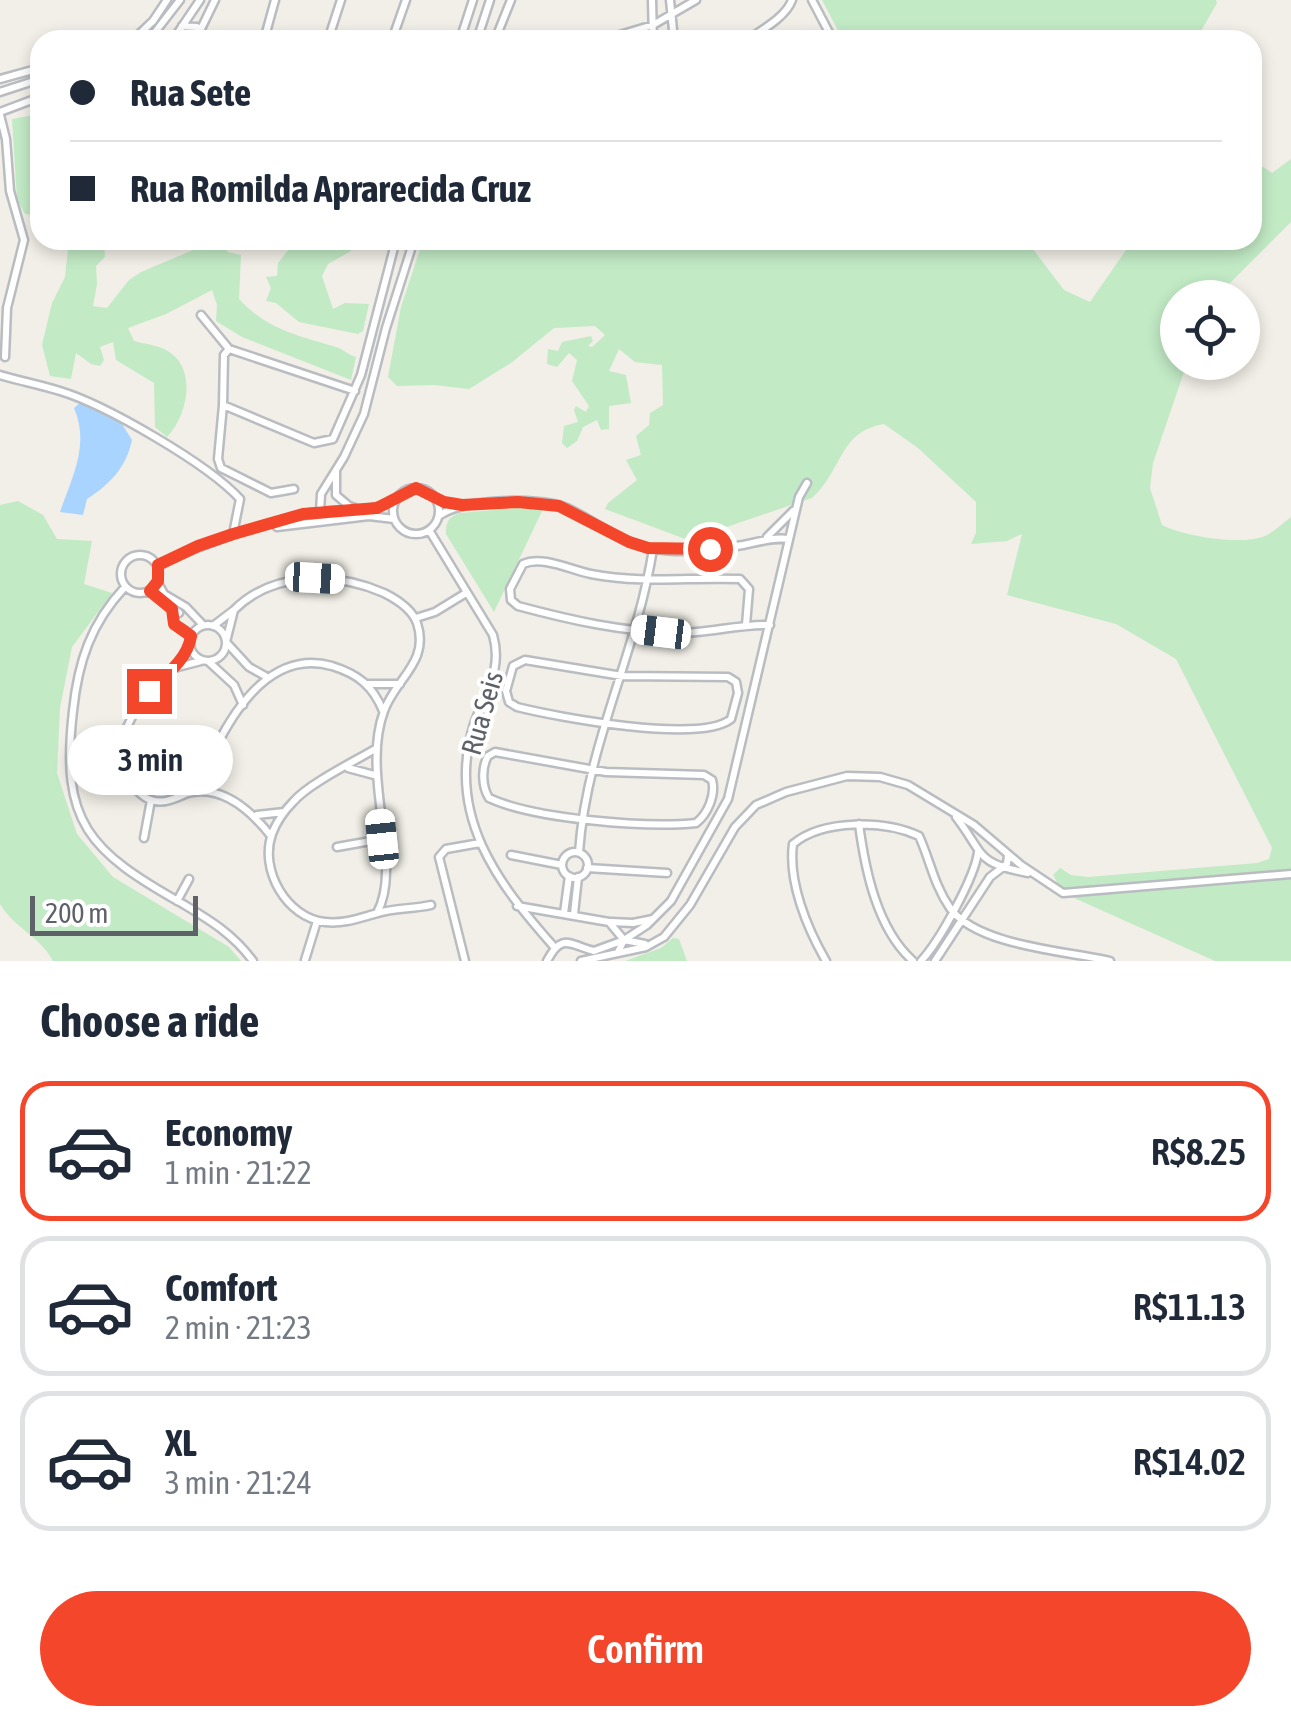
<!DOCTYPE html>
<html lang="en">
<head>
<meta charset="utf-8">
<style>
	body { margin:0; font-family:"Asap Condensed",sans-serif; background:#f2f2f3; color:#1f2937; height:100vh; display:flex; flex-direction:column; font-size:38px; white-space:nowrap }
	* { box-sizing:border-box; margin:0 }
	p { font-size:32px; color:#747a83 }
	.icon { flex:none; width:55px; height:55px; fill:none; stroke:currentColor; stroke-width:2; stroke-linecap:round; stroke-linejoin:round }
	.map { position:relative; height:961px; overflow:hidden }
	.sheet { display:flex; flex-direction:column; background:#fff; flex:1 }
	.sheet>* { flex:none }
	.hud { position:absolute; left:30px; top:30px; width:1232px; height:220px; border-radius:30px; box-shadow:0 5px 15px #0003; display:grid; align-content:center; height:220px; padding:0 40px; background:#fff }
	.tools { position:absolute; left:1160px; top:280px; display:grid; gap:20px }
	.tools a { display:grid; place-items:center; width:100px; height:100px; border-radius:50%; background:#fff; box-shadow:0 5px 15px #0003; font-size:50px }
	.scale { position:absolute; left:30px; bottom:25px; width:168px; box-sizing:border-box; padding-left:10px; border:5px solid #5e6268; border-top:0; font-size:28px; line-height:35px; white-space:nowrap; color:#5e6268; -webkit-text-stroke:8px #fff; paint-order:stroke }
	.end { position:absolute; width:45px; height:45px; margin:-22px; border:12px solid #f4462a; background:#fff; box-shadow:0 0 0 5px #fff }
	.from { border-radius:50% }
	.bubble { position:absolute; height:70px; border-radius:35px; background:#fff; box-shadow:0 5px 15px #0003; font-size:32px; font-weight:600; line-height:70px; text-align:center }
	.car { position:absolute; width:30px; height:60px; margin:-30px -15px; border-radius:12px; box-shadow:0 0 8px 2px #0007; background:linear-gradient(#fff 24%,#345 0 40%,#fff 0 76%,#345 0 86%,#fff 0) }
	.hud b { display:flex; align-items:center; gap:35px; height:95px; font-size:38px }
	.hud b+b { border-top:2px solid #e0e1e3 }
	.hud i { width:25px; height:25px; background:#1f2937 }
	ul { padding:0; list-style:none }
	li { display:flex; align-items:center; gap:30px; height:140px; margin:0 20px 15px; padding:0 20px; border:5px solid #e0e1e3; border-radius:30px }
	li div { flex:1 }
	li b { display:block; font-size:38px }
	li em { font-style:normal; font-weight:600 }
	li.active { border-color:#f4462a }
	li>.icon { width:90px; height:90px; stroke-width:1.5 }
	h2 { padding:0 40px; font-size:45px; line-height:120px }
	.button { display:flex; gap:20px; margin-top:auto; padding:20px 40px }
	.button a { flex:1; height:115px; border-radius:60px; background:#f4462a; color:#fff; font-size:40px; font-weight:600; line-height:115px; text-align:center }
	.map>svg:first-child { display:block }
	.green { fill:#c2eac5 }
	.water { fill:#a9d4ff }
	.lines { fill:none; stroke-linecap:round; stroke-linejoin:round }
	.minor-tunnel { stroke:#ccccc7; stroke-width:6; stroke-dasharray:6 3; stroke-linecap:butt }
	.minor-casing { stroke:#b9bcc1; stroke-width:11 }
	.minor { stroke:#fff; stroke-width:6 }
	.route { stroke:#f4462a; stroke-width:12 }
	.labels { text-anchor:middle; dominant-baseline:central; stroke-width:8; stroke-linejoin:round; paint-order:stroke }
	.street-label { font-size:28px; fill:#5e6268; stroke:#fff }
</style>
</head>
<body>
<div class="map">
<svg width="1291" height="961" viewBox="0 0 1291 961">
	<rect width="100%" height="100%" fill="#f1efe7"/>
	<path class="green" d="M822,0h394l1,3 -16,28 -1,9h-357z
		M40,114v102l-15,-2 -8,-15 -5,-80z
		M1291,159v63l-75,75 -38,1v64l9,1 -34,100 -3,25 12,37c21,11 80,21 103,11 9,-4 18,-13 26,-19v444h-76l-152,-68 -10,-18 7,-7 11,7 17,2 169,-14 12,-4 3,-11 -96,-189 -60,-35 -109,-29 15,-61 -15,7 -36,3 5,-11v-31l-58,-54 -34,-24c-46,8 -40,45 -72,74l-124,42 -83,-31 3,-6 29,-23 -11,-20 15,-5 -5,-19 13,-11 1,-12 13,-8 -1,-40 -27,-3 -16,-13 -10,22 17,4 5,28 -22,3v23l-8,1 -4,-10 -14,7 -6,14 -10,7 -5,-5 2,-17 14,-4 -4,-12 2,-4 10,6 3,-6 -17,-25 5,-21 -8,-7 -12,14 -10,-3 1,-15 10,2 4,-9 29,-6 2,5 -5,5 4,1 13,-12 -10,-9 -41,2 -43,35 -42,26 -35,-4 -37,1 -9,-9 13,-70 22,-67h603l38,50 26,12 43,-62h119l1,-80 19,13z
		M69,240h35l1,17 -9,9 1,18 -4,22 14,2 22,-28 12,-8 76,-32 11,12 13,3 -2,44c27,30 60,37 97,48 9,3 12,8 20,10l-5,23 -109,-43 -26,-16 1,-16 -5,-15 -46,24 -38,14 6,13c10,3 23,4 32,9 32,17 22,65 1,87l-12,-10 -1,-44 -38,-23 -3,-18 -13,5 4,13 -4,6 -9,-2 -15,-11 -5,26 -21,-3 -8,-31 10,-42 13,-26z
		M291,240h61l-1,11 -23,13 -6,12 11,33 12,-6 24,1 -6,27 -5,3 -59,-12 -23,-19 -10,-2 5,-13 -5,-11 11,-1 1,-13 14,-18z
		M18,501l25,14 14,24 35,2 -8,43 28,9 -40,54 -12,61 -3,65 20,61 36,43 116,70 12,14h-188c-13,-25 -39,-33 -53,-57v-399z
		M516,508l27,1 -49,103 -48,-78c0,-12 2,-17 14,-21z
		M673,938l6,1 8,22h-62l36,-13z"/>
	<path class="water" d="M81,402l41,22 10,16c-6,28 -22,44 -45,59l-4,16 -23,-3c12,-35 30,-67 14,-104z"/>
	<g class="lines">
		<path class="minor-tunnel" d="M183,610l1,4"/>
		<defs>
			<path id="minor" d="M652,0l1,40
				M670,0l4,40
				M812,0l21,40
				M182,26l15,1 2,13
				M199,33l16,-33
				M133,40l20,-19 14,-21
				M149,40l31,-40
				M173,40l27,-40
				M264,40l11,-40
				M328,40l13,-40
				M392,40l14,-40
				M460,40l13,-40
				M477,40l13,-40
				M495,40l16,-40
				M603,40l50,-15 43,-25
				M747,40c15,-10 39,-23 45,-40
				M0,79l40,-11
				M0,92l40,-13
				M0,112l40,-15
				M0,115l6,24 4,52 14,49 -17,68 -2,49
				M201,315l28,34
				M0,375c20,6 41,10 60,16 46,14 148,73 180,108l-7,35
				M223,405l1,-50 5,-6 126,42
				M336,471v24l13,11 6,2
				M393 511a23 23 0 1 1 46 0a23 23 0 1 1-46 0Z
				M294,489l-23,4 -50,-25 -3,-9 5,-54 91,38 19,-4 28,-64 35,-135
				M439,516c23,-18 101,-19 128,-8 28,13 52,34 83,40 30,6 63,2 93,-3 15,-3 30,-8 46,-6
				M343,519l-23,-7 1,-18 23,-37 20,-43 22,-86 28,-88
				M277,527l92,-11 25,3
				M429,530l64,105c10,35 -8,57 -19,89 -29,91 24,160 81,224
				M767,537l26,-26
				M121 574a19 19 0 1 1 38 0a19 19 0 1 1-38 0Z
				M158,565c47,-23 96,-38 147,-51 30,-8 66,3 92,-16
				M158,583l6,11 22,13 17,18
				M125,587c-34,36 -47,75 -52,124 -13,112 16,140 110,193 28,17 50,30 70,57
				M150,591l29,22
				M172,610l2,14 12,7
				M234,610c39,-39 102,-38 150,-17 12,6 28,16 33,30 13,39 -21,55 -33,88 -24,65 20,153 -7,202
				M416,618l19,-6 31,-19
				M746,625l3,-36 -9,-10c-52,-2 -97,5 -149,-5 -20,-4 -49,-19 -68,-10l-13,25 1,11 7,6c52,14 105,26 160,27 31,0 61,-9 92,-8
				M190 643a18 18 0 1 1 36 0a18 18 0 1 1-36 0Z
				M213,626l21,-16 -8,32 23,25 18,10
				M189,648l-15,20 27,-7
				M525,660l97,16 106,1 8,5 2,11 -7,26c-31,25 -174,-2 -214,-12l-8,-5 -3,-11 7,-25z
				M209,662l25,23 9,20
				M174,668c-30,28 -68,67 -45,112 4,7 14,18 22,20 13,5 26,-3 37,-7 35,-9 64,19 83,43
				M368,684h32
				M377,748c-22,13 -69,36 -84,54 -8,8 -17,21 -21,32 -13,36 15,84 53,88 20,2 34,-4 53,-9 16,-5 35,-4 53,-8
				M495,752l111,20 98,3 8,5c4,14 -4,34 -16,43 -50,5 -162,-4 -207,-25 -7,-11 -8,-30 -1,-42z
				M348,768l26,7
				M193,791c11,-12 15,-27 22,-42 22,-45 60,-99 117,-83 26,8 41,20 51,45
				M257,815l27,-3
				M956,817c29,38 19,46 72,56
				M859,824c6,46 18,105 54,137
				M144,838l7,-38
				M337,847l45,-8
				M579,852c8,-109 57,-196 74,-303
				M562 865a13 13 0 1 1 26 0a13 13 0 1 1-26 0Z
				M511,855l51,10
				M587,868l80,5
				M177,901l12,-22
				M517,906l92,16 15,18
				M564,913l5,-37
				M574,914l4,-37
				M611,922l22,1 20,-4
				M618,952l6,-12 23,-15 24,-24 57,-102 71,-302 8,-14
				M305,960l12,-39
				M465,961l-26,-104 7,-8 34,-6
				M547,961c15,-29 23,-16 47,-10l30,-11 21,4
				M581,961l65,-14 18,-10 26,-32 45,-78 21,-22 30,-13 61,-16 33,1 28,8 66,40 47,40 42,28 228,-19
				M826,961c-19,-33 -38,-79 -33,-117 30,-25 92,-24 126,-8 11,24 15,49 31,72 27,38 117,43 160,53
				M921,961c18,-19 54,-84 57,-109
				M935,961l55,-84 17,-13 1,-9"/>
		</defs>
		<use href="#minor" class="minor-casing"/>
		<use href="#minor" class="minor"/>
	</g>
	<g class="lines">
		<path class="route" d="M149,691c16,-15 39,-32 42,-55l-17,-12 -2,-15 -22,-18 8,-10v-16l40,-19 35,-12 70,-20 74,-6 39,-20 28,14 18,3 56,-3 41,4 70,36 19,6 62,1"/>
	</g>
	<g class="labels">
		<g class="street-label">
			<text transform="translate(482 713) rotate(-74)">Rua Seis</text>
		</g>
	</g>
</svg>
<div class="tools">
<a><svg class="icon" aria-label="locate" viewBox="0 0 24 24"><circle cx="12" cy="12" r="6"/><path d="M12 2v4M12 18v4M2 12h4M18 12h4"/></svg></a>
</div>
<div class="scale">200 m</div>
<i class="end from" style="left:710px;top:549px"></i>
<i class="end" style="left:149px;top:691px"></i>
<div class="bubble" style="left:68px;top:725px;width:165px">3 min</div>
<i class="car" style="left:315px;top:578px;rotate:93deg"></i>
<i class="car" style="left:661px;top:632px;rotate:277deg"></i>
<i class="car" style="left:382px;top:839px;rotate:354deg"></i>
<div class="hud">
<b><i class="from"></i>Rua Sete</b>
<b><i></i>Rua Romilda Aprarecida Cruz</b>
</div>
</div>
<section class="sheet">
<h2>Choose a ride</h2>
<ul>
<li class="active"><svg class="icon" aria-label="car" viewBox="0 0 24 24"><path d="M5 17H2v-5l4-1 3-4h7l3 4 3 1v5h-3M9 17h6M6 11h13"/><circle cx="7" cy="17" r="2"/><circle cx="17" cy="17" r="2"/></svg><div><b>Economy</b><p>1 min · 21:22</p></div><em>R$8.25</em></li>
<li><svg class="icon" aria-label="car" viewBox="0 0 24 24"><path d="M5 17H2v-5l4-1 3-4h7l3 4 3 1v5h-3M9 17h6M6 11h13"/><circle cx="7" cy="17" r="2"/><circle cx="17" cy="17" r="2"/></svg><div><b>Comfort</b><p>2 min · 21:23</p></div><em>R$11.13</em></li>
<li><svg class="icon" aria-label="car" viewBox="0 0 24 24"><path d="M5 17H2v-5l4-1 3-4h7l3 4 3 1v5h-3M9 17h6M6 11h13"/><circle cx="7" cy="17" r="2"/><circle cx="17" cy="17" r="2"/></svg><div><b>XL</b><p>3 min · 21:24</p></div><em>R$14.02</em></li>
</ul>
<div class="button"><a>Confirm</a></div>
</section>
</body>
</html>
